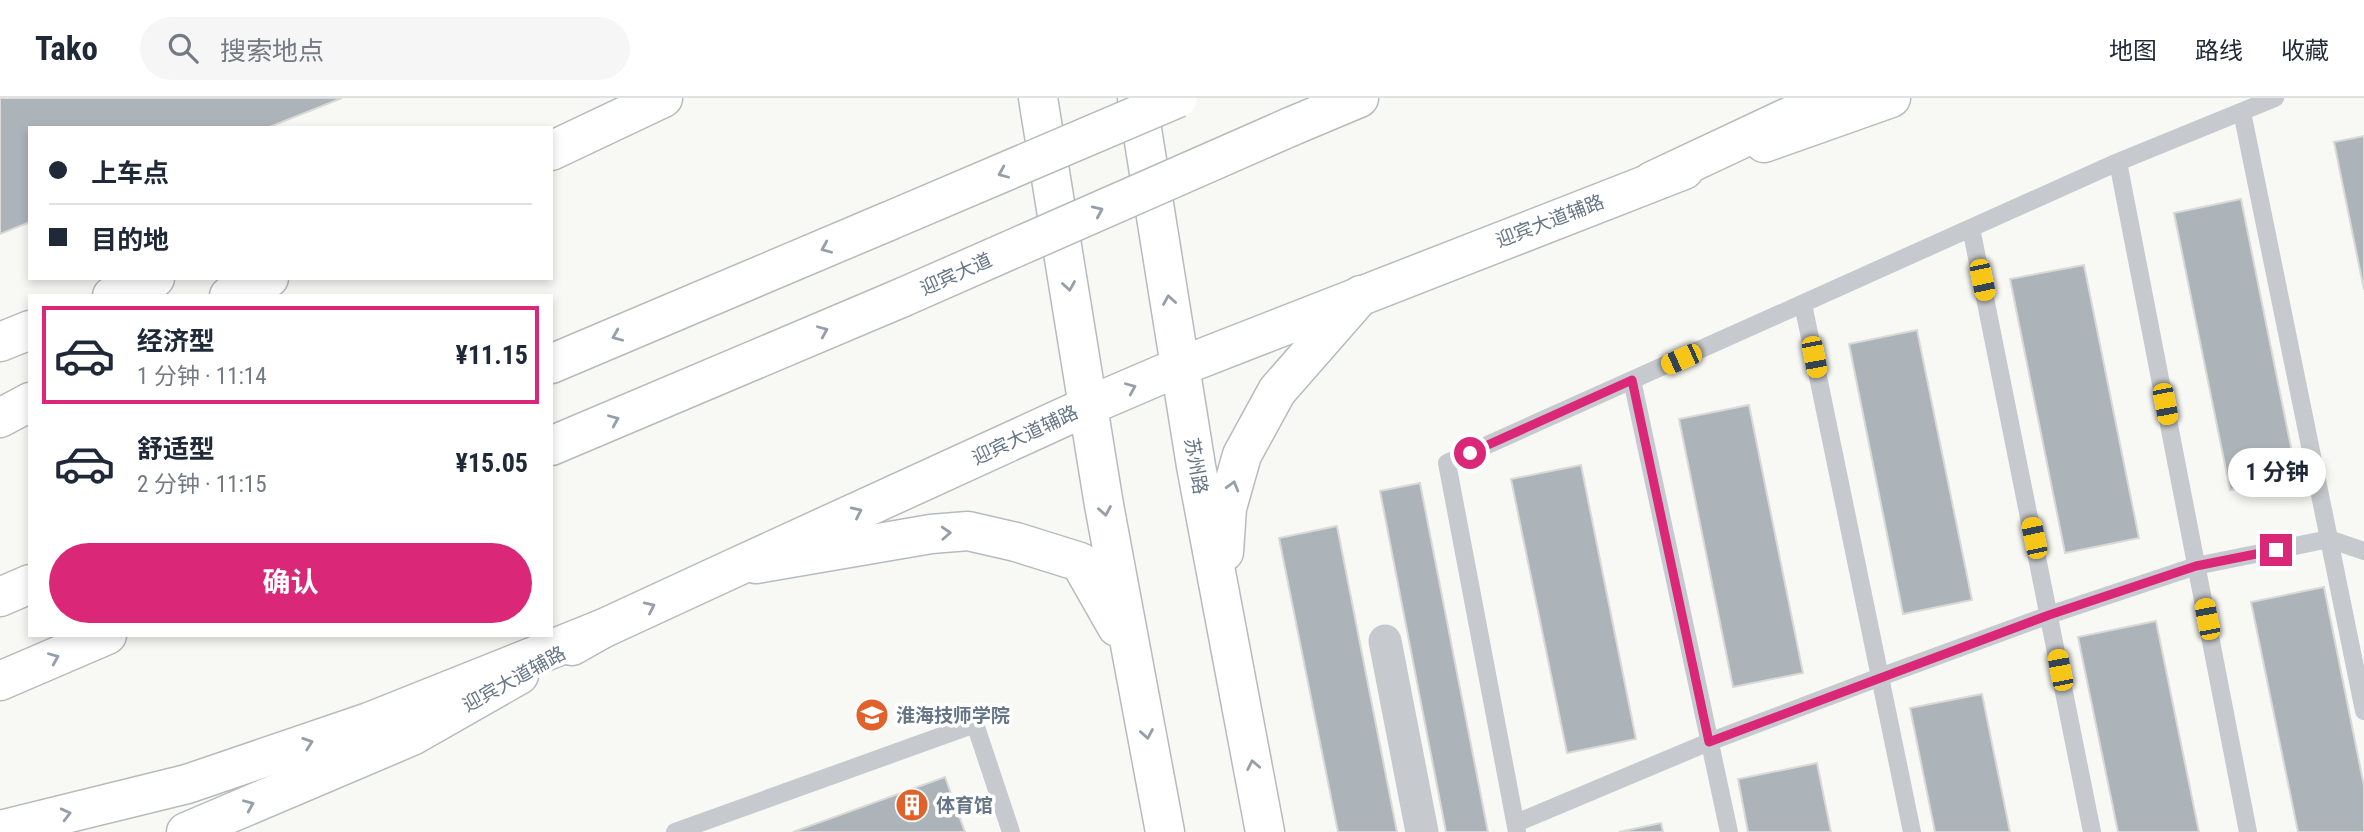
<!DOCTYPE html>
<html lang="zh">
<head>
<meta charset="utf-8">
<style>
	body { margin:0; font-family:"Roboto Condensed","Noto Sans SC",sans-serif; background:#f6f6f7; color:#1f2937; height:100vh; display:flex; flex-direction:column; font-size:26px; white-space:nowrap }
	* { box-sizing:border-box; margin:0 }
	p { font-size:23px; color:#747a83 }
	.icon { flex:none; width:38px; height:38px; fill:none; stroke:currentColor; stroke-width:2; stroke-linecap:round; stroke-linejoin:round }
	.map { position:relative; flex:1; overflow:hidden }
	.panel { position:absolute; left:28px; top:196px; width:525px; height:343px; display:flex; flex-direction:column; background:#fff; border-radius:0px; box-shadow:0 4px 10px #0003 }
	.panel>* { flex:none }
	.top-card { position:absolute; left:28px; top:28px; width:525px; height:154px; border-radius:0px; box-shadow:0 4px 10px #0003; display:grid; align-content:center; height:154px; padding:0 21px; background:#fff }
	.end { position:absolute; width:32px; height:32px; margin:-16px; border:9px solid #db2777; background:#fff; box-shadow:0 0 0 4px #fff }
	.from { border-radius:50% }
	.bubble { position:absolute; height:49px; border-radius:24px; background:#fff; box-shadow:0 4px 10px #0003; font-size:23px; font-weight:700; line-height:49px; text-align:center }
	.car { position:absolute; width:21px; height:42px; margin:-21px -10px; border-radius:9px; box-shadow:0 0 5px 2px #0007; background:linear-gradient(#f5c518 24%,#345 0 40%,#f5c518 0 76%,#345 0 86%,#f5c518 0) }
	.top-card b { display:flex; align-items:center; gap:24px; height:66px; font-size:26px }
	.top-card b+b { border-top:2px solid #e0e1e3 }
	.top-card i { width:18px; height:18px; background:#1f2937 }
	ul { padding:12px 0 0; list-style:none }
	li { display:flex; align-items:center; gap:21px; height:98px; margin:0 14px 10px; padding:0 7px; border:4px solid transparent; border-radius:0px }
	li div { flex:1 }
	li b { display:block; font-size:26px }
	li em { font-style:normal; font-weight:700 }
	li.active { border-color:#db2777 }
	li>.icon { width:63px; height:63px; stroke-width:1.5 }
	.cta { display:flex; gap:14px; margin-top:auto; padding:14px 21px }
	.cta a { flex:1; height:80px; border-radius:42px; background:#db2777; color:#fff; font-size:28px; font-weight:700; line-height:80px; text-align:center }
	header { display:flex; align-items:center; gap:42px; box-sizing:border-box; height:98px; padding:0 35px; background:#fff; border-bottom:2px solid #e0e1e3 }
	header strong { font-size:33px }
	nav { display:flex; gap:38px; margin-inline-start:auto; font-size:24px }
	.search { width:490px; height:63px; background:#f6f6f7; display:flex; align-items:center; gap:18px; box-sizing:border-box; padding:0 24px; border-radius:38px; color:#747a83; font-size:26px }
	.map>svg:first-child { display:block }
	.building { fill:#acb4ba; stroke:#d9dad7; stroke-width:2 }
	.lines { fill:none; stroke-linecap:round; stroke-linejoin:round }
	.secondary-casing { stroke:#b6bbc0; stroke-width:41 }
	.primary-casing { stroke:#b7bbbf; stroke-width:41 }
	.trunk-casing { stroke:#b7babd; stroke-width:41 }
	.service { stroke:#c6c9cd; stroke-width:18 }
	.minor { stroke:#c6c9cd; stroke-width:33 }
	.secondary { stroke:#fff; stroke-width:38 }
	.primary { stroke:#fff; stroke-width:38 }
	.trunk { stroke:#fff; stroke-width:38 }
	.trunk-bridge-casing { stroke:#b7babd; stroke-width:41; stroke-linecap:butt }
	.trunk-bridge { stroke:#fff; stroke-width:38 }
	.oneway { stroke:#959faa }
	.route { stroke:#db2777; stroke-width:9 }
	.labels { text-anchor:middle; dominant-baseline:central; stroke-width:7; stroke-linejoin:round; paint-order:stroke }
	.street-label { font-size:19px; fill:#677686; stroke:#fff }
	.poi-label { font-size:19px; font-weight:bold; fill:#677686; stroke:#fff; text-anchor:start }
</style>
</head>
<body>
<header>
<strong>Tako</strong>
<div class="search"><svg class="icon" aria-label="search" viewBox="0 0 24 24"><circle cx="10" cy="10" r="6"/><path d="M15 15l6 6"/></svg>搜索地点</div>
<nav><a>地图</a><a>路线</a><a>收藏</a></nav>
</header>
<div class="map">
<svg width="2364" height="734" viewBox="0 0 2364 734">
	<rect width="100%" height="100%" fill="#f8f8f5"/>
	<path class="building" d="M0,0h342l-75,30h-237v94l-30,12z
		M2364,38v154l-30,-148z
		M2241,101l56,278 -67,13 -56,-277z
		M2084,167l55,273 -74,15 -55,-274z
		M1917,232l55,270 -69,14 -54,-270z
		M1749,307l54,268 -70,14 -54,-268z
		M1581,367l55,274 -69,14 -56,-274z
		M1420,385l68,349h-42l-66,-341z
		M1337,428l60,306h-59l-59,-294z
		M2324,489l40,199v46h-66l-47,-230z
		M2156,523l43,211h-81l-40,-195z
		M1982,596l28,138h-75l-25,-124z
		M1817,665l14,69h-83l-10,-53z
		M945,679l20,55h-172z
		M1661,725l2,9h-44z"/>
	<g class="lines">
		<defs>
			<path id="secondary" d="M1038,0l66,407 61,327
				M1137,0l59,368 69,366
				M1224,454l3,-44 15,-53 35,-64 84,-96
				M756,466l175,-30 37,-3 48,11 64,20 37,65"/>
			<path id="primary" d="M1764,45l127,-45
				M112,198l43,-18
				M0,244l30,-12
				M572,548l30,-17 132,-61 354,-162 91,-39 505,-197
				M186,734l226,-96 107,-61"/>
			<path id="trunk" d="M1290,29l69,-29
				M551,53l112,-53
				M1652,83l177,-83
				M229,198l40,-18
				M551,266l338,-143
				M0,320l30,-16
				M551,348l350,-148
				M0,499l30,-13
				M0,583l107,-46
				M0,732l187,-46 182,-62 233,-93"/>
		</defs>
		<use href="#secondary" class="secondary-casing"/>
		<use href="#primary" class="primary-casing"/>
		<use href="#trunk" class="trunk-casing"/>
		<path class="service" d="M2242,14l122,599
			M2118,64l130,670
			M1971,130l121,604
			M1803,206l109,528
			M1632,282l97,452
			M1516,725l193,-81 171,-65 169,-62 147,-49 133,-27 35,12
			M675,734l300,-108 36,108
			M1517,734l-70,-369 671,-301 157,-64"/>
		<path class="minor" d="M1385,543l37,191"/>
		<use href="#secondary" class="secondary"/>
		<use href="#primary" class="primary"/>
		<use href="#trunk" class="trunk"/>
		<defs>
			<path id="trunk-bridge" d="M889,123l289,-123
				M901,200l389,-171"/>
		</defs>
		<use href="#trunk-bridge" class="trunk-bridge-casing"/>
		<use href="#trunk-bridge" class="trunk-bridge"/>
	</g>
	<defs><path id="oneway-chevron" d="M-2-3.5L2.5 0L-2 3.5" fill="none" stroke-width="1.6" stroke-linecap="round" stroke-linejoin="round" transform="scale(1.75)"/></defs>
	<g class="oneway">
		<use href="#oneway-chevron" transform="translate(1003 75) rotate(157)"/>
		<use href="#oneway-chevron" transform="translate(1098 113) rotate(-24)"/>
		<use href="#oneway-chevron" transform="translate(826 150) rotate(157)"/>
		<use href="#oneway-chevron" transform="translate(1069 188) rotate(81)"/>
		<use href="#oneway-chevron" transform="translate(1169 202) rotate(-99)"/>
		<use href="#oneway-chevron" transform="translate(823 233) rotate(-23)"/>
		<use href="#oneway-chevron" transform="translate(617 238) rotate(157)"/>
		<use href="#oneway-chevron" transform="translate(1131 290) rotate(-23)"/>
		<use href="#oneway-chevron" transform="translate(614 322) rotate(-23)"/>
		<use href="#oneway-chevron" transform="translate(1233 388) rotate(-74)"/>
		<use href="#oneway-chevron" transform="translate(1105 413) rotate(80)"/>
		<use href="#oneway-chevron" transform="translate(857 414) rotate(-25)"/>
		<use href="#oneway-chevron" transform="translate(946 435) rotate(-3)"/>
		<use href="#oneway-chevron" transform="translate(650 509) rotate(-25)"/>
		<use href="#oneway-chevron" transform="translate(54 560) rotate(-23)"/>
		<use href="#oneway-chevron" transform="translate(1147 636) rotate(80)"/>
		<use href="#oneway-chevron" transform="translate(308 645) rotate(-19)"/>
		<use href="#oneway-chevron" transform="translate(1253 667) rotate(-101)"/>
		<use href="#oneway-chevron" transform="translate(249 707) rotate(-23)"/>
		<use href="#oneway-chevron" transform="translate(66 716) rotate(-14)"/>
	</g>
	<g class="lines">
		<path class="route" d="M1470,355l162,-73 77,362 340,-127 147,-49 80,-16"/>
	</g>
	<defs>
		<symbol id="school-disc" viewBox="-11 -11 22 22"><circle r="9.5" fill="#e2612b" stroke="#fff"/><path d="M0-5L7-2L0 1L-7-2ZM-4 1L0 2.5L4 1V4Q0 6-4 4Z" fill="#fff"/></symbol>
		<symbol id="building-disc" viewBox="-11 -11 22 22"><circle r="9.5" fill="#e2612b" stroke="#fff"/><path d="M-4-6H4V6H1V3H-1V6H-4ZM-2.5-4.3h1.7v1.8h-1.7ZM.8-4.3h1.7v1.8H.8ZM-2.5-1h1.7V.8h-1.7ZM.8-1h1.7V.8H.8Z" fill="#fff"/></symbol>
	</defs>
	<g fill-rule="evenodd">
		<use href="#school-disc" x="853" y="598" width="38" height="38"/>
		<use href="#building-disc" x="893" y="688" width="38" height="38"/>
	</g>
	<g class="labels">
		<g class="street-label">
			<text transform="translate(1550 123) rotate(-21)">迎宾大道辅路</text>
			<text transform="translate(956 176) rotate(-24)">迎宾大道</text>
			<text transform="translate(1025 337) rotate(-25)">迎宾大道辅路</text>
			<text transform="translate(1196 368) rotate(80)">苏州路</text>
			<text transform="translate(514 581) rotate(-29)">迎宾大道辅路</text>
		</g>
		<g class="poi-label">
			<text x="896" y="617">淮海技师学院</text>
			<text x="936" y="707">体育馆</text>
		</g>
	</g>
</svg>
<i class="end from" style="left:1470px;top:355px"></i>
<i class="end" style="left:2276px;top:452px"></i>
<div class="bubble" style="left:2228px;top:350px;width:98px">1 分钟</div>
<i class="car" style="left:1982px;top:182px;rotate:168deg"></i>
<i class="car" style="left:1814px;top:259px;rotate:169deg"></i>
<i class="car" style="left:1681px;top:261px;rotate:246deg"></i>
<i class="car" style="left:2165px;top:306px;rotate:169deg"></i>
<i class="car" style="left:2034px;top:440px;rotate:348deg"></i>
<i class="car" style="left:2207px;top:521px;rotate:349deg"></i>
<i class="car" style="left:2060px;top:572px;rotate:349deg"></i>
<div class="top-card">
<b><i class="from"></i>上车点</b>
<b><i></i>目的地</b>
</div>
<section class="panel">
<ul>
<li class="active"><svg class="icon" aria-label="car" viewBox="0 0 24 24"><path d="M5 17H2v-5l4-1 3-4h7l3 4 3 1v5h-3M9 17h6M6 11h13"/><circle cx="7" cy="17" r="2"/><circle cx="17" cy="17" r="2"/></svg><div><b>经济型</b><p>1 分钟 · 11:14</p></div><em>¥11.15</em></li>
<li><svg class="icon" aria-label="car" viewBox="0 0 24 24"><path d="M5 17H2v-5l4-1 3-4h7l3 4 3 1v5h-3M9 17h6M6 11h13"/><circle cx="7" cy="17" r="2"/><circle cx="17" cy="17" r="2"/></svg><div><b>舒适型</b><p>2 分钟 · 11:15</p></div><em>¥15.05</em></li>
</ul>
<div class="cta"><a>确认</a></div>
</section>
</div>
</body>
</html>
